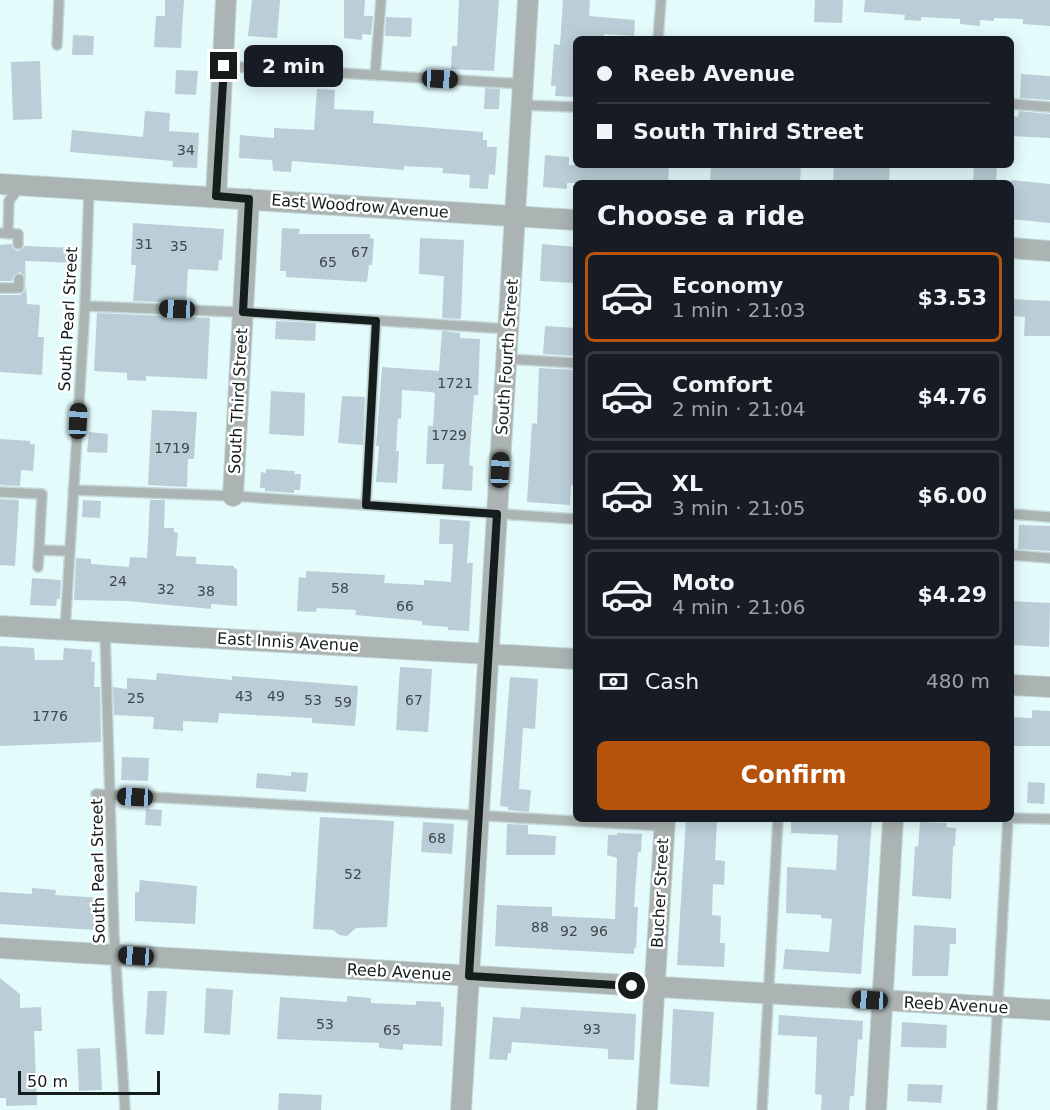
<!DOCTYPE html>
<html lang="en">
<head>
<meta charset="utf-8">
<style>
	body { margin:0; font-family:"DejaVu Sans",sans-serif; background:#20242c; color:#f1f3f6; height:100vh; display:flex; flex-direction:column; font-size:22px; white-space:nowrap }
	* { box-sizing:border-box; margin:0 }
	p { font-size:20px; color:#9ea1a6 }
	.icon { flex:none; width:33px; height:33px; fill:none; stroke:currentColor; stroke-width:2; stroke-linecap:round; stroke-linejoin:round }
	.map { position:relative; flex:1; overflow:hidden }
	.details { position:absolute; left:573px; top:180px; width:441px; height:642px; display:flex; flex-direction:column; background:#171b24; border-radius:9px; box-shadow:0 3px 15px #0003 }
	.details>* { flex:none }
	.top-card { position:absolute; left:573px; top:36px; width:441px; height:132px; border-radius:9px; box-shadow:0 3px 15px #0003; display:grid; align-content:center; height:132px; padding:0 24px; background:#171b24 }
	.scale { position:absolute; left:18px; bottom:15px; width:142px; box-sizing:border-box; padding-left:6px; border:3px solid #151d1d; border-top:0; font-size:16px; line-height:21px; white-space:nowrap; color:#151d1d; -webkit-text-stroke:4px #fff; paint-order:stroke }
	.end { position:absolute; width:27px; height:27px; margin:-14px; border:8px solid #151d1d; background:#fff; box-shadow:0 0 0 3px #fff }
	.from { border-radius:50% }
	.bubble { position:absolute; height:42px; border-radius:9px; background:#171b24; box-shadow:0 3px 15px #0003; font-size:20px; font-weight:700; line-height:42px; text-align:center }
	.car { position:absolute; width:18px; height:36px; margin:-18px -9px; border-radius:8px; box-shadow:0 0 4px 2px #0007; background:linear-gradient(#222 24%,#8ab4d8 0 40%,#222 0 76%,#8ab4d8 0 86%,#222 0) }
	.top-card b { display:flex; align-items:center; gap:21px; height:57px; font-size:22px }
	.top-card b+b { border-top:2px solid #363941 }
	.top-card i { width:15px; height:15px; background:#f1f3f6 }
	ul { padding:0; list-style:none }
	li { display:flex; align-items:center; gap:18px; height:90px; margin:0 12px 9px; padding:0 12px; border:3px solid #363941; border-radius:9px }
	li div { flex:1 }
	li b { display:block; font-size:22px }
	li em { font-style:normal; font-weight:700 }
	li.selected { border-color:#b45309 }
	li>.icon { width:54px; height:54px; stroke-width:1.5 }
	h2 { padding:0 24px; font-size:27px; line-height:72px }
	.pay { display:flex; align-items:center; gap:15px; height:66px; padding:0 24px; font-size:22px }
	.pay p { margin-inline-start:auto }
	.primary-button { display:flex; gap:12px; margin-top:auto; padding:12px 24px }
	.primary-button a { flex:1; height:69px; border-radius:9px; background:#b45309; color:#fff; font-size:24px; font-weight:700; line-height:69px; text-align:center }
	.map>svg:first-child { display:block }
	.building { fill:#bbced7 }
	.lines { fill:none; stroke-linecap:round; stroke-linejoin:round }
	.service-casing { stroke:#c3d7d8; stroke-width:12 }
	.minor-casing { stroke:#c3d7d8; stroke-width:22 }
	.service { stroke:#abb4b2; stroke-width:9 }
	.minor { stroke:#abb4b2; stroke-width:20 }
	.route { stroke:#151d1d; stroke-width:8 }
	.labels { text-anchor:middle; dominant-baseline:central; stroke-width:5; stroke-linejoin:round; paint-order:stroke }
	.number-label { font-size:14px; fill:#3e494c }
	.street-label { font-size:16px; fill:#151d1d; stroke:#fff }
</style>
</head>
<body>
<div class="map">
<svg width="1050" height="1110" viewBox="0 0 1050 1110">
	<rect width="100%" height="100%" fill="#e4fbfc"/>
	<path class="building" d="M165,0h19l-3,48 -27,-1 2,-31h9z
		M252,0h28l-3,38 -29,-2z
		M344,0h21l-1,16h9l-2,19 -9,-1v6l-18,-2z
		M459,0h40l-5,71 -43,-2 1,-23h5z
		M563,0h27l-1,16 46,4 -1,16 -30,-2 -1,5h-27v58l-21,-1 1,-10h-5l3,-42 6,1z
		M815,0h28l-1,23 -28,-1z
		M865,0h185v26l-27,-2v-5l-29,-1v3l-14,-1v6l-20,-2v-5l-39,-2v4l-17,-1 1,-5 -41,-3z
		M386,17l26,1 -1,19 -26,-1z
		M73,35l21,1 -1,19h-21z
		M40,61l2,58 -29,1 -2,-58z
		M176,70l22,1 -2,24 -21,-1z
		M1021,74l29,2v24l-30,-2z
		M485,88l15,1 -1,20h-15z
		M317,89l18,1 -1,19 40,2 -1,12 110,9v8h4v7h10l-2,28 -6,-1 -1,15 -19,-1 1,-13 -28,-2 1,-5 -39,-2v4l-112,-9 -1,11 -18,-1 -1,-11 -33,-2 1,-23 34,3v-10l40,2z
		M145,111l25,2 -1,18 30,2 -2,35 -25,-1 1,-6 -103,-9 2,-22 71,7z
		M1019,111l31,3v24l-39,-2 1,-20 6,1z
		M545,155l24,2v8h100l-1,18h-101v6l-24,-2z
		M711,165h90l-1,18h-90z
		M834,165h56l-1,18h-56z
		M974,165h23l-1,18h-23z
		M1011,180l39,4v39l-39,-4z
		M133,223l91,6 -2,31h-3l-1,11 -30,-2 -2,34 -53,-2 3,-36h-5z
		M282,228l18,1 -1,5h71v4l4,1 -2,26h-3l-2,17 -81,-5v-6h-6z
		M420,238l44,2 -3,79 -19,-1 2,-42 -25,-2z
		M11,244l2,4 4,3 5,-2 3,-4v1l51,2v15l-51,-2 2,43 13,1 -2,32h6l-2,38 -42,-3v-77h20l4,-3 2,-4 -1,-12 -5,-4 -6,3 -2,6h-12v-36z
		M542,244l34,3v36l-36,-2z
		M1011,299l39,2v35h-26l1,-19 -14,-1z
		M97,313l113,5 -3,61 -61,-3v5l-19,-1v-7l-33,-2z
		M276,321l40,2 -1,18 -40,-2z
		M545,326l31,2v28l-33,-2z
		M442,331l18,2v5l20,1 -2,56h-4l-2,27 -3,43 4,1 -1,25 -30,-2 2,-25h-18l2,-38h5l2,-33 -4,-1 -29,-2 -1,29 -3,-1 -2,33h3l-2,32 -21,-1 3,-36h-3l6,-79 57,4z
		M539,368l37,2 -2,91h2v24h-5l-1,20 -43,-3 5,-79 5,1z
		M271,391l34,2 -1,43 -35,-2z
		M342,396l23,1 -2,48 -25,-2z
		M152,410l45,2 -3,47h-6l-1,28 -39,-2z
		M89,432l19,2 -1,19 -20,-1z
		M0,439l30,2v3h5l-2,27 -12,-1 -1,16 -20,-1z
		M266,469l29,2 -1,3h7l-1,16h-6v3l-29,-2v-3h-5l1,-16 5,1z
		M0,499l19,1 -4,66 -15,-1z
		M83,500l18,1 -1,17 -18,-1z
		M150,500h15l-1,28h10v4l4,1 -2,23 20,1v7l38,2v2l3,1v37l-26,-2v5l-84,-8 -53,-1 2,-42 15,1v5l38,3 1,-10 17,1z
		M440,519l30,2 -3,42h6l-4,68 -21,-1v-3l-26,-2v-4l-67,-6 1,-5 -39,-2 -1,4 -19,-1 2,-34 7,1v-7l79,4 -1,8 40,2v-5l27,2 2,-38h-14z
		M1019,525l31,1v25l-32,-2z
		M32,578l29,2 -1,19h-3l-1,7 -26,-1z
		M1011,601l39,2 -1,44 -38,-2z
		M0,646l34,2 1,12h28l1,-12 28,2 -1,12h4l-1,25h6l1,55 -101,4z
		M400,667l32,2 -4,63 -32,-2z
		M157,673l75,7v-4l126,10 -3,40 -43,-3v-5l-93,-5 -1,10 -35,-2v10l-30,-2 1,-12 -40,-2 -1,-28 14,2v-11l29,2z
		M510,677l28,2 -3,50 -12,-1 -4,61 12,1 -2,22 -21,-2v-3l-8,-1z
		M1032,710l18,1v35h-39v-29l21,1z
		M122,757l27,1 -1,23 -27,-1z
		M291,772l17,1 -2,19 -50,-4 1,-15 34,3z
		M1028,782l17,1 -1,21 -17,-1z
		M146,809l16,1 -1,16 -16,-1z
		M320,817l74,4 -7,106 -31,1 -9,8 -8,-1 -6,-5 -20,-1z
		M686,819h31l-2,41 10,1 -1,24 -11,-1 -1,31 9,1 -1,27h5l-1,24 -47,-2z
		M791,819h81l-11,155 -78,-5 2,-20 44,3 3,-33 -11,-1v-3l-35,-2 1,-46 49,3 2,-35 -47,-2z
		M423,822l31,2 -2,30 -31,-2z
		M920,822l27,1 -1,4 10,1 -1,18h-2l-2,53 -39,-3 3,-50 3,1z
		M507,824l21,1v9l28,2 -1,19h-49z
		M617,833l25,1 -1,18h-3l-4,55h4l-2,41h-2v6l-139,-8 2,-41 55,2v9l63,3 2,-61 -10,-3 1,-20h9z
		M140,880l57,6 -2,38 -60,-3v-29h4z
		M32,888l24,2 -1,5 49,3 -1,25h-8v7l-95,-6v-32l32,2z
		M914,925l42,3v16h-6l-2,32h-36z
		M0,978l20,16v14l21,-1 1,24h-8l3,74 -31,1v-8h-6z
		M206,988l27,2 -3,45 -26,-2z
		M148,991h19l-3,44 -19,-1z
		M347,996l24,2v5l45,2v-4l25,1v5h3l-2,39 -39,-2v6l-24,-2v-5l-102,-4 3,-42 67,5z
		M521,1007l115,7 -2,46 -26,-1v-10l-96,-7 -1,11h-3l-1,7 -18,-1 4,-42 27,2z
		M673,1009l41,3 -5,75 -39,-3z
		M779,1015l84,6 -1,19 -4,-1 -4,57h-4l-1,14h-28l1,-15 -7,-1 2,-57 -39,-2z
		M902,1022l45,3 -1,23 -45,-1z
		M100,1048l2,42 -23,1 -2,-42z
		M908,1084l35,1 -2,18 -34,-2z
		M279,1093l43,2 -1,15h-43z"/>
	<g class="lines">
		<defs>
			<path id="service" d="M658,39l3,-39
				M57,45l2,-45
				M224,66l300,18
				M375,75l6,-75
				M1011,104l39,3
				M522,105l54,2
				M0,233l18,1v10
				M8,234l1,-33 12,-16
				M0,288h19v-9
				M85,306l175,7 249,16
				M507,359l69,4
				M73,490l160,6 343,23
				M0,492l42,2 -3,56
				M366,505l10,-184
				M1011,514l39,3
				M1011,555l39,3
				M38,567l1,-17 31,1
				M65,630l20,-324 4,-116
				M105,632l9,302 11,176
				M96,794l568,32
				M1011,818l39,1
				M762,1110l16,-291
				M992,1110l16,-291"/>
			<path id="minor" d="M0,184l576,36
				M216,196l10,-196
				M1011,248l39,3
				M233,496l16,-297
				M0,626l576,33
				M1011,685l39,2
				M0,948l1050,62
				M461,1110l67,-1110
				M647,1110l18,-291
				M876,1110l17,-291"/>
		</defs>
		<use href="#service" class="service-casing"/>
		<use href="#minor" class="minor-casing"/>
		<use href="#service" class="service"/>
		<use href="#minor" class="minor"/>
	</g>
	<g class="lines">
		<path class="route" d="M224,66l-8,130 33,3 -6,113 133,9 -10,184 131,9 -28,462 163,10"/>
	</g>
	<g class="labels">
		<g class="number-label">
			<text x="186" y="150">34</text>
			<text x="144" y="244">31</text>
			<text x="179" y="246">35</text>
			<text x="360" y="252">67</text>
			<text x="328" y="262">65</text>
			<text x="455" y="383">1721</text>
			<text x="449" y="435">1729</text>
			<text x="172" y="448">1719</text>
			<text x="118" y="581">24</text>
			<text x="340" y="588">58</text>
			<text x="166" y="589">32</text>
			<text x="206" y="591">38</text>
			<text x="405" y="606">66</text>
			<text x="244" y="696">43</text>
			<text x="276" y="696">49</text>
			<text x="136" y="698">25</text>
			<text x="313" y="700">53</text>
			<text x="414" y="700">67</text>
			<text x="343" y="702">59</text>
			<text x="50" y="716">1776</text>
			<text x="437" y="838">68</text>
			<text x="353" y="874">52</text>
			<text x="540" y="927">88</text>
			<text x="569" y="931">92</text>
			<text x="599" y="931">96</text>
			<text x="325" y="1024">53</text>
			<text x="592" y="1029">93</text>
			<text x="392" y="1030">65</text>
		</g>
		<g class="street-label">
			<text transform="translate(360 206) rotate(4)">East Woodrow Avenue</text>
			<text transform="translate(68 319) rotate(-87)">South Pearl Street</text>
			<text transform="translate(507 357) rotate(-86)">South Fourth Street</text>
			<text transform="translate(238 401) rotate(-87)">South Third Street</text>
			<text transform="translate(288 642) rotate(3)">East Innis Avenue</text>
			<text transform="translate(98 871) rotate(-91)">South Pearl Street</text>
			<text transform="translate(660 893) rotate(-87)">Bucher Street</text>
			<text transform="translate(399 972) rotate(3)">Reeb Avenue</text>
			<text transform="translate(956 1005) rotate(3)">Reeb Avenue</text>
		</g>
	</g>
</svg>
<div class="scale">50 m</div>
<i class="end from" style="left:632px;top:986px"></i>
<i class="end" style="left:224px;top:66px"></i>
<div class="bubble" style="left:244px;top:45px;width:99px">2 min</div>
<i class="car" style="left:440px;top:79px;rotate:93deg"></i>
<i class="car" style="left:177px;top:309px;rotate:272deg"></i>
<i class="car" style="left:78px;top:421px;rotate:3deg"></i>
<i class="car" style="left:500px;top:470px;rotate:3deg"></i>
<i class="car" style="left:135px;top:797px;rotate:273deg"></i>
<i class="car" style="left:136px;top:956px;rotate:274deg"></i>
<i class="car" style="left:870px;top:1000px;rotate:273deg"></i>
<div class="top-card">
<b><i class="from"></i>Reeb Avenue</b>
<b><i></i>South Third Street</b>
</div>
<section class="details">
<h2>Choose a ride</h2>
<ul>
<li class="selected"><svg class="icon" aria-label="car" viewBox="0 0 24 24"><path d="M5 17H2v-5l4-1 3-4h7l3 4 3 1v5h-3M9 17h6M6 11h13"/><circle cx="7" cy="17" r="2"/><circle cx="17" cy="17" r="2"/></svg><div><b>Economy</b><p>1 min · 21:03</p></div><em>$3.53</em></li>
<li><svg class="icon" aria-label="car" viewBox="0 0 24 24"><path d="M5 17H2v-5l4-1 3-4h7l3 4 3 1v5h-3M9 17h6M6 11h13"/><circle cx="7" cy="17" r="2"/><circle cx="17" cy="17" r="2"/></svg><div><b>Comfort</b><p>2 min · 21:04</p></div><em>$4.76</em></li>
<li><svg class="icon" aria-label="car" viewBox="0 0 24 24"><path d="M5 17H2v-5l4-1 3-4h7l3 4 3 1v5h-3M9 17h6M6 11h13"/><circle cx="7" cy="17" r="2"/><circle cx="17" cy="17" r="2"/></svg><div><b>XL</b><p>3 min · 21:05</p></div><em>$6.00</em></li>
<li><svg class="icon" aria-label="car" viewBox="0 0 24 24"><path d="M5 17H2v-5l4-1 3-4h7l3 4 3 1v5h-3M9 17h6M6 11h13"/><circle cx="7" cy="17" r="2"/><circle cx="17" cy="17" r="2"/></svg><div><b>Moto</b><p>4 min · 21:06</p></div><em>$4.29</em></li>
</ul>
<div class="pay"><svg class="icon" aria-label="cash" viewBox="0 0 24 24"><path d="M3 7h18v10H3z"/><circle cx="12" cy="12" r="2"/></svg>Cash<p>480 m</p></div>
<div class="primary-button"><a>Confirm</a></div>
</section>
</div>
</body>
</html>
